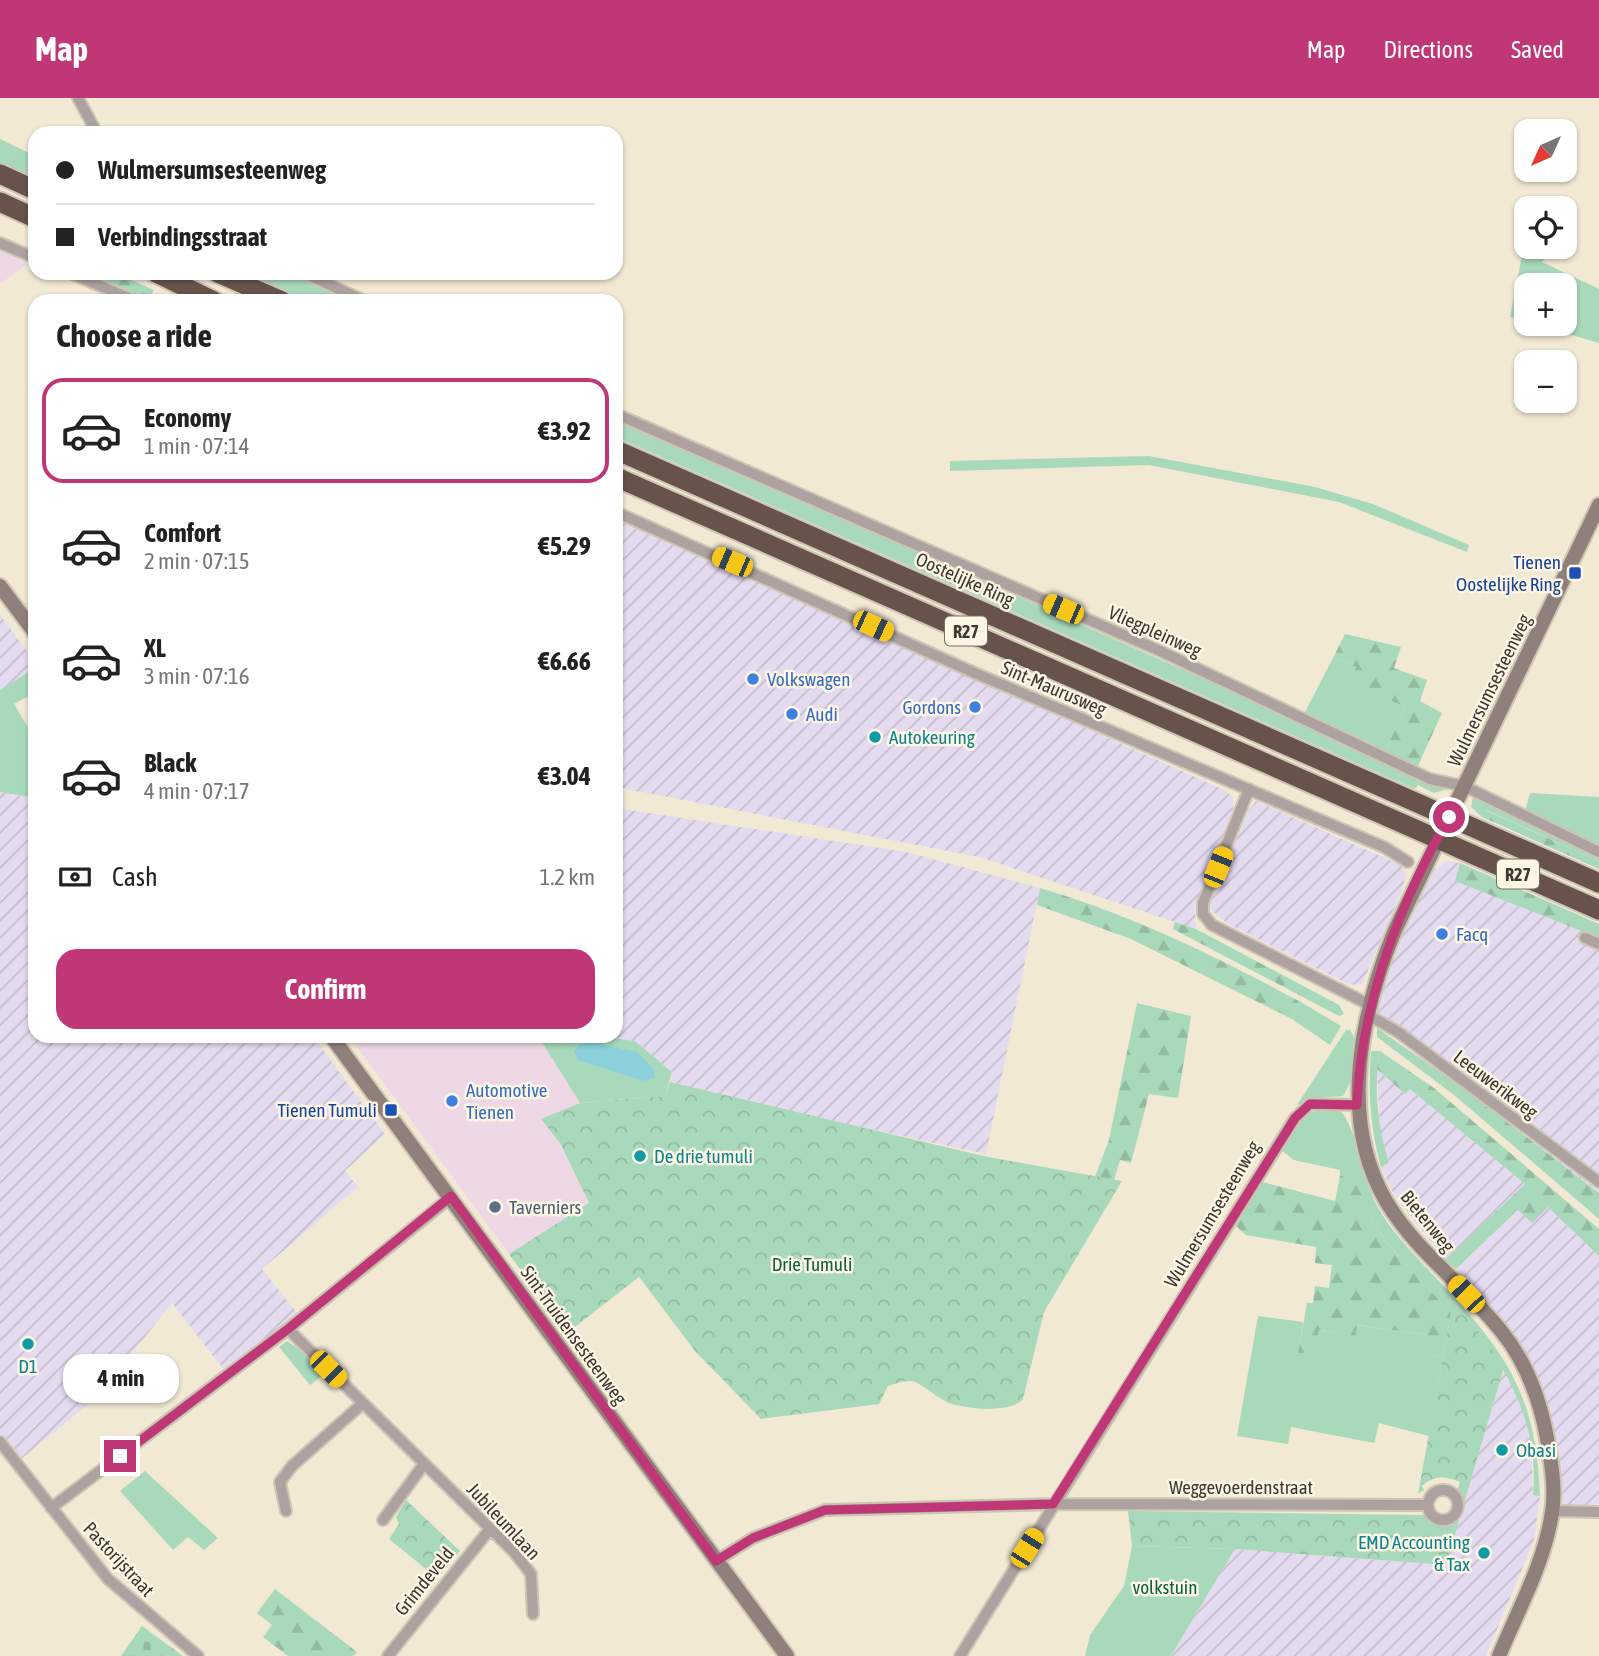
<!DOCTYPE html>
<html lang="en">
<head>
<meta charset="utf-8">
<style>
	body { margin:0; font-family:"Asap Condensed",sans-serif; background:#f6f6f6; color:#222; height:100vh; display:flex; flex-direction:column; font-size:26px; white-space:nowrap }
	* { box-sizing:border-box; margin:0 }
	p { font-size:23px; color:#767676 }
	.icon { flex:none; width:38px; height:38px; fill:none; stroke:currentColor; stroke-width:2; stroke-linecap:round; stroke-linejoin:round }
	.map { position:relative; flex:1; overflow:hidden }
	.panel { position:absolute; left:28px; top:196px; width:595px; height:749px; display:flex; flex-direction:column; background:#fff; border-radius:21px; box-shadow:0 2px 5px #0004 }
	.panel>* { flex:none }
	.banner { position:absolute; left:28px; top:28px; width:595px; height:154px; border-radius:21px; box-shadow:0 2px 5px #0004; display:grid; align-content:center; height:154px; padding:0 28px; background:#fff }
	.needle { width:46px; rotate:225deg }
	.controls { position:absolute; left:1514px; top:21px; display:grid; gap:14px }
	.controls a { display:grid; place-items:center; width:63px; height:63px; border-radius:14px; background:#fff; box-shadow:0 2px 5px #0004; font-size:35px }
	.end { position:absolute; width:32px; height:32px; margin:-16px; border:9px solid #bf3776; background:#fff; box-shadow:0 0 0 4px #fff }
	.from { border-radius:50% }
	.bubble { position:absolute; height:49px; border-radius:21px; background:#fff; box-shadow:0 2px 5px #0004; font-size:23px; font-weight:700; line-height:49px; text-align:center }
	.car { position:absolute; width:21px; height:42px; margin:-21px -10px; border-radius:9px; box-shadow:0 0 5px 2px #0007; background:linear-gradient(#f5c518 24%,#345 0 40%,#f5c518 0 76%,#345 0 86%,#f5c518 0) }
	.banner b { display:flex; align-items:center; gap:24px; height:66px; font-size:26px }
	.banner b+b { border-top:2px solid #e0e0e0 }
	.banner i { width:18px; height:18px; background:#222 }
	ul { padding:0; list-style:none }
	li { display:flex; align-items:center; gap:21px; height:105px; margin:0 14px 10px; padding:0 14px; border:4px solid transparent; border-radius:21px }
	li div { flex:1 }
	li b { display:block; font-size:26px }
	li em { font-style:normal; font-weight:700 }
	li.on { border-color:#bf3776 }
	li>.icon { width:63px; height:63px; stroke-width:1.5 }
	h2 { padding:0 28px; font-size:32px; line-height:84px }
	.pay { display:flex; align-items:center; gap:18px; height:77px; padding:0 28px; font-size:26px }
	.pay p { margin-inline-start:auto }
	.action { display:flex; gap:14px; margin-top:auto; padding:14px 28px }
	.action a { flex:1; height:80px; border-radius:21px; background:#bf3776; color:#fff; font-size:28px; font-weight:700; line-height:80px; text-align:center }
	header { display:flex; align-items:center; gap:42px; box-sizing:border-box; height:98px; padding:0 35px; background:#bf3776; color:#fff }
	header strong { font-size:33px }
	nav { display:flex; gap:38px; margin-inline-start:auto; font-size:24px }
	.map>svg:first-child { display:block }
	.commercial { fill:#eed8e6 }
	.industrial { fill:url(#industrial-furrows) }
	.green { fill:#a8d9ba }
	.forest { fill:url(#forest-firs) }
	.cemetery { fill:url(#cemetery-stones) }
	.park { fill:url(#park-crowns) }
	.water { fill:#8bd0db }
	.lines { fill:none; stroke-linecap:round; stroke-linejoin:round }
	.street-casing { stroke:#cec6b3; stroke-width:14 }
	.secondary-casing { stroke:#cec6b3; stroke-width:18 }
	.highway-casing { stroke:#cec6b3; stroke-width:23 }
	.street { stroke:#ada29f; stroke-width:10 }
	.secondary { stroke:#8f807b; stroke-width:14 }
	.highway { stroke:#67534c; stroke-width:19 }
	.route { stroke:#bf3776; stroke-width:9 }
	.transit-dot { fill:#1a4fb4; stroke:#fdf6e5; stroke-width:2.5 }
	.shop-dot { fill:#3f7fe0; stroke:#fdf6e5; stroke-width:2.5 }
	.culture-dot { fill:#0f9aa8; stroke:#fdf6e5; stroke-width:2.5 }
	.service-dot { fill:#5c6f8a; stroke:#fdf6e5; stroke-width:2.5 }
	.labels { text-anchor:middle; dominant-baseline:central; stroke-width:5; stroke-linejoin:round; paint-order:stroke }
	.shield { fill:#fdf6e5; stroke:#767166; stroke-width:2 }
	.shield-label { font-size:18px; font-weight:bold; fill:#3c3830 }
	.transit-label { font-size:19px; fill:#164399; stroke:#fdf6e5; text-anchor:end }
	.street-label { font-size:19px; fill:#3c3830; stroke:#fdf6e5 }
	.shop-label { font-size:19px; fill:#366cbe; stroke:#fdf6e5; text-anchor:start }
	.culture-label { font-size:19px; fill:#0d838f; stroke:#fdf6e5; text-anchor:start }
	.service-label { font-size:19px; fill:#4e5e75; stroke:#fdf6e5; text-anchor:start }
	.park-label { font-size:19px; fill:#0a623a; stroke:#fdf6e5 }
</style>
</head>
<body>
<header>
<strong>Map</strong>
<nav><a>Map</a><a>Directions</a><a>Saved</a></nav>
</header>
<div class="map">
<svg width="1599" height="1558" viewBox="0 0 1599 1558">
	<defs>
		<pattern id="industrial-furrows" width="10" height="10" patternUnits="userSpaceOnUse" patternTransform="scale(1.75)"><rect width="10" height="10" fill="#e5dbf0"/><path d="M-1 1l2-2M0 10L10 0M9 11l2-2" fill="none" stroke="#c5bdce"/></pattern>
		<pattern id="forest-firs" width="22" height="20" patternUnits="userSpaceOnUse" patternTransform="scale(1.75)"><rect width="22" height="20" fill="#a8d9ba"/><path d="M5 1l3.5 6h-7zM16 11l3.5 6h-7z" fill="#92bba0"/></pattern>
		<pattern id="cemetery-stones" width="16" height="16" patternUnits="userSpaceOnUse" patternTransform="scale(1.75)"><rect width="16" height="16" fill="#a8d9ba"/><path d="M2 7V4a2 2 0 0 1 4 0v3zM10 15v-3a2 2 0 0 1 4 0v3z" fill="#92bba0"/></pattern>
		<pattern id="park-crowns" width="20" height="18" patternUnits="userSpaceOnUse" patternTransform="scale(1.75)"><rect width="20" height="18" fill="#a8d9ba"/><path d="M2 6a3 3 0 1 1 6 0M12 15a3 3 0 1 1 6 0" fill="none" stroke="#92bba0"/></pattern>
	</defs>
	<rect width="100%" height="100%" fill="#f2e9d4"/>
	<path class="commercial" d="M0,151l30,13 -30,22z
		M349,938h189l42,67 -39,16 19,24 29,61 -80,50z"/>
	<path class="industrial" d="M616,422l133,56 475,214 9,7v12l-38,99 1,21 -217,-72 -363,-70z
		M0,517l35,47v6l-35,22z
		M0,694l35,6v238h278l72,98 -40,37 13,16 -96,82 35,44 -72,58 -53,-68 -76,95 -76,62 -20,-26z
		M1256,703l145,64 5,9 -4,17 -40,93 -12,1 -122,-61 -16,-13 -3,-8 40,-93z
		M616,710l291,44 133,36 -54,266 -209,-45 -107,-27 2,-10 -37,-31 -38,-5h19z
		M1446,763l14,2 -4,18 143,57v255l-208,-158 -14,-7 2,-24 13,-46 40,-87z
		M1377,971l28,25 4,-6 117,97 -81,75 -53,-69 -11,-24 8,-4 -9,-30z
		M1548,1109l51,49v248l-32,2 -7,-5 -2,-52 -13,-47 -18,-44 -27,-41 -44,-48 63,-59z
		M1504,1269l14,28 13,40 2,59 7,2 -6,44 -48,116h-315l64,-107 211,16z"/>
	<path class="green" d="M0,41l35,17v26l-35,-16z
		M1526,136v13h29l-13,15 57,27v54l-65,-19h30v-39h-38v36l-16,-4z
		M245,175h44l62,28h-43z
		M616,321l835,369 -17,5 -16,-8 -3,4 -799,-352z
		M1149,358l166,31 58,17 96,41 -2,7 -128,-50 -190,-37 -199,6v-10z
		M1333,560l23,9 -5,15 54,25 -20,45 -81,-38z
		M35,570v25l-21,11 21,35v59l-35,-6v-102z
		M1530,695l69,4v49l-74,-35z
		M1473,699l126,58v6l-113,-51 -4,7 -11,-10z
		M1299,903l42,25 -11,19 -38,-26z
		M1377,930l83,58 -6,9 -77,-58z
		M1346,932h4c11,14 3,53 -7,66l-26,2 -20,7z
		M538,938h59l38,5 37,31 -7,24 -85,7z
		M1371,953h9c-7,37 -2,76 9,112l-8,4c-11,-40 -13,-75 -10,-116z
		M1320,1012l20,1c14,10 24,71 36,93 15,28 38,50 60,74 69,73 100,114 104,218l-7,-1c7,-77 -31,-137 -79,-192l-3,10 -64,-70 -14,-21 -20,-46h-13v-6l-46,-10 -13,-10c10,-18 17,-37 39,-40z
		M1258,1218l45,6 -5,38 21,-30 20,3 16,8 1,-16 71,10 -3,19 19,3 -14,79 -50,-13 -5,20 -83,-16 -3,17 -51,-8z
		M287,1243l15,10 21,24 -13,10 -31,-38z
		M145,1373l73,67 -14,12 -16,-13 -15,13 -53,-59z
		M1132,1448l103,3 -64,107h-86l5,-21 34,-49z"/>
	<path class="forest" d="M84,175h31l39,17 -5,10z
		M1345,536l56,13 -7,21 33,12 -7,21 22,12 -25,55 -32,-16 20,-45 -55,-25 6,-15 -23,-9z
		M1485,712l114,51v8l-117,-52z
		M1460,765l139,61v14l-144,-57z
		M1040,790c92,27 175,68 259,113l-7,18 -161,-80 -94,-34z
		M1175,824l21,7 143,76 5,9 -5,2 -166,-87z
		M1137,905l54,13 -13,82 -29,-4 -18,69 -11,-3 -8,27 -19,-5 16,-42z
		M1380,953l54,37 165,141v27l-51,-49 -16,16 -14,-13 -62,59 -11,-9 80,-76 -115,-95 -5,5 -28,-25z
		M1460,988l139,107v26l-145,-124z
		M1353,1077l20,47 14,21 64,70 -8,44 -20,-3 4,-19 -70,-10 -2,17 -17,-2 1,-7 -20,-3 -7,33 -15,-3 10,-57h6l2,-17 14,2 3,-23 -17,-2 1,-16 -70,-12 -10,-9 26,-44 73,19 5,-25z
		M275,1491l82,63 -4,4h-65l-25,-19 9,-12 -15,-12z"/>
	<path class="cemetery" d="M142,1528l41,30h-62z"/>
	<path class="park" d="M670,984l318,75 134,24 -78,131 -21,87c-13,15 -56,10 -74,4 -12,-5 -22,-16 -34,-21 -9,-3 -17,1 -27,4l-9,18 -118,15 -66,-68 -56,-74 -72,56 -58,-79 80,-51 -29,-60 -19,-24 39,-16 85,-7z
		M1453,1204l33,38 18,27 -58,198 -211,-16 -103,-3 -4,-35 288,4h9l14,10 13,-2c10,-10 14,-20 5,-32l3,-9c-15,-6 -25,-7 -38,4l2,4 -6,4z
		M406,1402l54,51 -23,27 -48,-39 10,-15 -3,-7z"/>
	<path class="water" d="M590,944l47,10 17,18v7l-10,4 -66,-21 -4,-9 6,-7z"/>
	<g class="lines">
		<defs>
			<path id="street" d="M78,0l19,35
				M0,145l35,15
				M70,175l66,28
				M304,175l61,28
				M616,316l542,236 272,129 34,7 135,66
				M616,414l361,162 407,173 24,15
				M1249,691l-46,114v11l9,11 160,81
				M1585,840l14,6
				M1370,918l28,16 201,150
				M288,1231l226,223 17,22 2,40
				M0,1344l108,137 90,77
				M1428 1407a15 15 0 1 1 30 0a15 15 0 1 1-30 0Z
				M51,1410l237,-179 163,-132
				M286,1413l-6,-29 12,-16 70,-62
				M1553,1413l46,1
				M383,1422l41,-56
				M716,1463l37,-23 72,-28 228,-6 375,1
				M388,1558l102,-127
				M960,1558l335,-538 15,-14 47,1"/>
			<path id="secondary" d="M0,488l35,47
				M331,938l456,620
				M1499,1558c19,-46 46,-94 53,-144 4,-23 -1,-51 -5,-74 -7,-38 -21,-76 -45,-106 -36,-46 -86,-80 -116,-131 -48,-82 -25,-188 9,-271l204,-425"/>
			<path id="highway" d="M0,76l35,16
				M0,104l35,16
				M156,175l58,28
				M218,175l64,28
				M616,352l983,433
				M616,379l983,433"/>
		</defs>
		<use href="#street" class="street-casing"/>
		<use href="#secondary" class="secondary-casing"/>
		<use href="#highway" class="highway-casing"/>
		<use href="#street" class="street"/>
		<use href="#secondary" class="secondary"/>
		<use href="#highway" class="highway"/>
	</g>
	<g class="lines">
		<path class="route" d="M120,1358l168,-127 163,-133 265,365 37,-23 72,-28 228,-6 242,-386 15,-14 47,1c4,-102 42,-200 92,-288"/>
	</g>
	<g class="transit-dot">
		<rect x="1568" y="468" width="14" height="14" rx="3.5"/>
		<rect x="384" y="1005" width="14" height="14" rx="3.5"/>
	</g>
	<g class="shop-dot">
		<circle cx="753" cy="581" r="7"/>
		<circle cx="975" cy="609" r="7"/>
		<circle cx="792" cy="616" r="7"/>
		<circle cx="1442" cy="836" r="7"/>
		<circle cx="452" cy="1003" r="7"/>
	</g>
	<g class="culture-dot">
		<circle cx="875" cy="639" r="7"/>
		<circle cx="640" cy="1058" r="7"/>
		<circle cx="28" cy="1246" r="7"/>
		<circle cx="1502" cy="1352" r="7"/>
		<circle cx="1484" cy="1455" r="7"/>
	</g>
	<circle class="service-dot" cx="495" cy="1109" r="7"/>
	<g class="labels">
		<g class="shield">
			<rect x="945" y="518.5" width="42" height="29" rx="5"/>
			<rect x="1497" y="761.5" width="42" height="29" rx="5"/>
		</g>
		<g class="shield-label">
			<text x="966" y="533">R27</text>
			<text x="1518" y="776">R27</text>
		</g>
		<g class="transit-label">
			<text x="1561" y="464">Tienen<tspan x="1561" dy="22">Oostelijke Ring</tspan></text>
			<text x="377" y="1012">Tienen Tumuli</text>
		</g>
		<g class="street-label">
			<text transform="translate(965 481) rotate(24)">Oostelijke Ring</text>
			<text transform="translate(1155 533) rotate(24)">Vliegpleinweg</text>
			<text transform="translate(1054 590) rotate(23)">Sint-Maurusweg</text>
			<text transform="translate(1489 592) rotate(-64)">Wulmersumsesteenweg</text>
			<text transform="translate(1496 986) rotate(37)">Leeuwerikweg</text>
			<text transform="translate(1212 1116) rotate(-59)">Wulmersumsesteenweg</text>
			<text transform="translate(1428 1123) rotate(51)">Bietenweg</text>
			<text transform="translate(574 1237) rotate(54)">Sint-Truidensesteenweg</text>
			<text x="1241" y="1389">Weggevoerdenstraat</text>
			<text transform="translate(504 1423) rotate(47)">Jubileumlaan</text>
			<text transform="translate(119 1461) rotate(47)">Pastorijstraat</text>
			<text transform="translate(424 1483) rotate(-51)">Grimdeveld</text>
		</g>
		<g class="shop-label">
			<text x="767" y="581">Volkswagen</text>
			<text x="961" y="609" text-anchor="end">Gordons</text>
			<text x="806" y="616">Audi</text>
			<text x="1456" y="836">Facq</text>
			<text x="466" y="992">Automotive<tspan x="466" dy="22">Tienen</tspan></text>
		</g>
		<g class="culture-label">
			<text x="889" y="639">Autokeuring</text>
			<text x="654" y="1058">De drie tumuli</text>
			<text x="28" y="1268" text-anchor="middle">D1</text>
			<text x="1516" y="1352">Obasi</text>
			<text x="1470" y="1444" text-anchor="end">EMD Accounting<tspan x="1470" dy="22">&amp; Tax</tspan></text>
		</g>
		<g class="service-label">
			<text x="509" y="1109">Taverniers</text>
		</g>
		<g class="park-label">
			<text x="812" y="1166">Drie Tumuli</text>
			<text x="1165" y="1489">volkstuin</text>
		</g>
	</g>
</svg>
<div class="controls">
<a><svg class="needle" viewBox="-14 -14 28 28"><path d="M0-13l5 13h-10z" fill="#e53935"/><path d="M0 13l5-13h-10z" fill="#767676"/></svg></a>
<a><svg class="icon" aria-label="locate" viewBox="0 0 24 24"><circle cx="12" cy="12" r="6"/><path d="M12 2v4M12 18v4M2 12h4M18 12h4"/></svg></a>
<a>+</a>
<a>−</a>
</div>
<i class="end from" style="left:1449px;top:719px"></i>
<i class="end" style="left:120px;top:1358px"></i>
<div class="bubble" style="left:63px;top:1256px;width:116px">4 min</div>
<i class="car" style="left:732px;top:464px;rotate:293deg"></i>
<i class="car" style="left:1063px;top:511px;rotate:293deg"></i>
<i class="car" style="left:873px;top:528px;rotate:115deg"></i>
<i class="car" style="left:1218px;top:769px;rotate:22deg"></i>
<i class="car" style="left:1466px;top:1196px;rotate:316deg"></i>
<i class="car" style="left:328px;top:1271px;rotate:135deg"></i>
<i class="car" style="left:1027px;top:1450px;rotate:32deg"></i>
<div class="banner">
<b><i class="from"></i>Wulmersumsesteenweg</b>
<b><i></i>Verbindingsstraat</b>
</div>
<section class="panel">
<h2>Choose a ride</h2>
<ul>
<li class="on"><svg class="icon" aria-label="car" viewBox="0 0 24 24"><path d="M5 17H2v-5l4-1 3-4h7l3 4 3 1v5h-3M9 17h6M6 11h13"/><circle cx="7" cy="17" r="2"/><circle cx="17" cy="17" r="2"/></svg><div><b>Economy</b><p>1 min · 07:14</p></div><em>€3.92</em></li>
<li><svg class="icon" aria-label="car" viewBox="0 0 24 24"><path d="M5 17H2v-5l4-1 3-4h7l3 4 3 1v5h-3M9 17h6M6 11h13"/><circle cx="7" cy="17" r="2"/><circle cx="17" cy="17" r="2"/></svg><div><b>Comfort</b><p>2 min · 07:15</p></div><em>€5.29</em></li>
<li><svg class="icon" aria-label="car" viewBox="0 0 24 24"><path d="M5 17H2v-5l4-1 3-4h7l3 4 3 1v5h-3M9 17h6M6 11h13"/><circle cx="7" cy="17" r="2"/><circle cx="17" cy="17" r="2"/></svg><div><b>XL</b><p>3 min · 07:16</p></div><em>€6.66</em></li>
<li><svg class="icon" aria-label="car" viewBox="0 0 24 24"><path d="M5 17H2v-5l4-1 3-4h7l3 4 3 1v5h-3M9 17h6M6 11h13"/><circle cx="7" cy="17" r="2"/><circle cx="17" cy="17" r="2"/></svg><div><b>Black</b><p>4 min · 07:17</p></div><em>€3.04</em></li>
</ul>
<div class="pay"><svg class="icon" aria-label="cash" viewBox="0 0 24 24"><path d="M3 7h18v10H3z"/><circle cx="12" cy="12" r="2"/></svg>Cash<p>1.2 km</p></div>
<div class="action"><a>Confirm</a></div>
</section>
</div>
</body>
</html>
